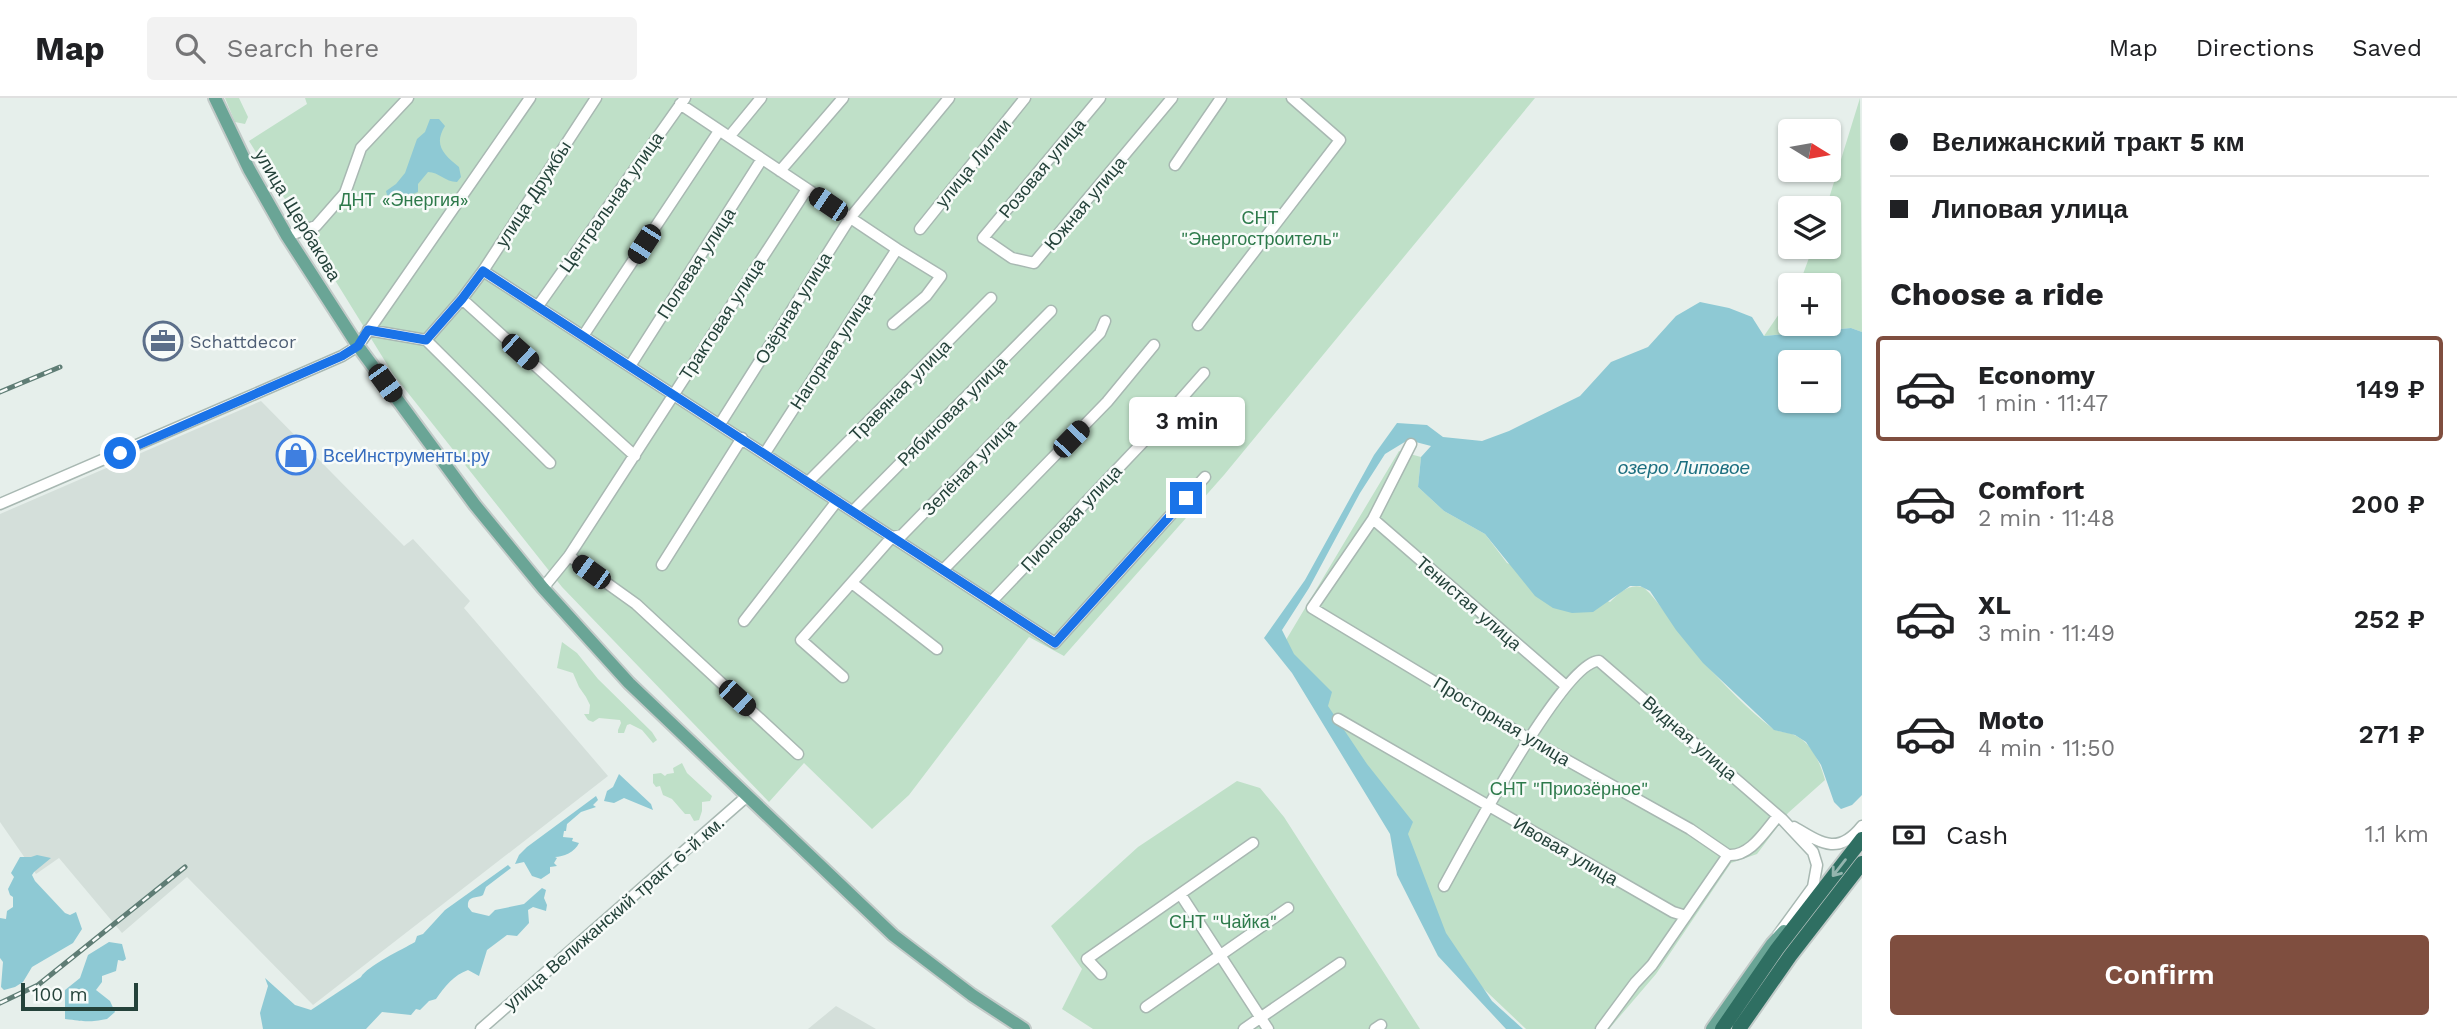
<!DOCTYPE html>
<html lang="en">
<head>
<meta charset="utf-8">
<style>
	body { margin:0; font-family:"Work Sans",sans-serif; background:#f2f2f2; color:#202124; height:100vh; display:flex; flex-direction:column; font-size:26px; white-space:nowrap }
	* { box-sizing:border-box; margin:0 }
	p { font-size:23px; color:#757577 }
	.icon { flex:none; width:38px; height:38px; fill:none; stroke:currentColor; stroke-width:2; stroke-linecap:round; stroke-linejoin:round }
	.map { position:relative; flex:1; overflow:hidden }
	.panel { display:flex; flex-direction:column; background:#fff; width:595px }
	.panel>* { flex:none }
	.top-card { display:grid; align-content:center; height:154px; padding:0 28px; background:#fff }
	.needle { width:46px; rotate:101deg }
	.controls { position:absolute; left:1778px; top:21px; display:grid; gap:14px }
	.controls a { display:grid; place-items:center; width:63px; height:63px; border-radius:7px; background:#fff; box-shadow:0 2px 5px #0004; font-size:35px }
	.scale { position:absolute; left:21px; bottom:18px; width:117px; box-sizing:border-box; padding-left:7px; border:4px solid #24423a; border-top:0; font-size:19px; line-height:24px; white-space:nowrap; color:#24423a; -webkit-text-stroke:5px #f7fbf9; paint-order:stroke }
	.end { position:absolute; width:32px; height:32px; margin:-16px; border:9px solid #1a73e8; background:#fff; box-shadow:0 0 0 4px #fff }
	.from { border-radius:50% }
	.bubble { position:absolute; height:49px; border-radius:7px; background:#fff; box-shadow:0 2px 5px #0004; font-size:23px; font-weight:600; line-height:49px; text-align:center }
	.car { position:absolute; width:21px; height:42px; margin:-21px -10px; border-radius:9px; box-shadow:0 0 5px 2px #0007; background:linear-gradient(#222 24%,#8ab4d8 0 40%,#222 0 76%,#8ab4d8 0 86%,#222 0) }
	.top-card b { display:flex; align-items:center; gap:24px; height:66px; font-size:26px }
	.top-card b+b { border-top:2px solid #e0e0e0 }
	.top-card i { width:18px; height:18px; background:#202124 }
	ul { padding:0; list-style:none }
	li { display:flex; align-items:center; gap:21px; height:105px; margin:0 14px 10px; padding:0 14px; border:4px solid transparent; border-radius:7px }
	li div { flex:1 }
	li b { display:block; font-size:26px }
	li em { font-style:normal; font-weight:600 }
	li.active { border-color:#7f4e3f }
	li>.icon { width:63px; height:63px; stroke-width:1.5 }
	h2 { padding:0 28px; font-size:32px; line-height:84px }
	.pay { display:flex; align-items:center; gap:18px; height:77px; padding:0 28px; font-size:26px }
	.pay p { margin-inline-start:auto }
	.button { display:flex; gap:14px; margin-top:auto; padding:14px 28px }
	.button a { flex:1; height:80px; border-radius:7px; background:#7f4e3f; color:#fff; font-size:28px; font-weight:600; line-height:80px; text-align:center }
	header { display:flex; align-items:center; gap:42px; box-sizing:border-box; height:98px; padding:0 35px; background:#fff; border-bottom:2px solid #e0e0e0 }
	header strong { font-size:33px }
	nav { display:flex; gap:38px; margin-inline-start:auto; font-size:24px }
	.search { width:490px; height:63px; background:#f2f2f2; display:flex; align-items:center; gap:18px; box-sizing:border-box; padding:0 24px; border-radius:7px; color:#757577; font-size:26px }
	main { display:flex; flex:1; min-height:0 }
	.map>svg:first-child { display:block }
	.built { fill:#d4dfda }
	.green { fill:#bfe0c8 }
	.water { fill:#8ec9d4; fill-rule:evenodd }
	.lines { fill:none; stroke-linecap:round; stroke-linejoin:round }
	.minor-casing { stroke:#a8b8b2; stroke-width:13 }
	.major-casing { stroke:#c2cac8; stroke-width:16 }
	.highway-casing { stroke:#c2cac8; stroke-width:18 }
	.minor { stroke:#fff; stroke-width:10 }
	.major { stroke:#6aa596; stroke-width:12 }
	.highway { stroke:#2f6f62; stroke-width:14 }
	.rail-casing { stroke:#5f7d75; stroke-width:5 }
	.rail { stroke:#f7fbf9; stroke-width:2.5; stroke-dasharray:8; stroke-linecap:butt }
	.oneway { stroke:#93b5ae }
	.route { stroke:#1a73e8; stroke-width:9 }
	.labels { text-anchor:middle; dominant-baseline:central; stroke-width:5; stroke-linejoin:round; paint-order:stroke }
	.street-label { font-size:18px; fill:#24423a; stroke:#f7fbf9 }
	.park-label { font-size:18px; fill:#2d7a4b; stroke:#f7fbf9 }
	.service-label { font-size:18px; fill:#4e5e75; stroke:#f7fbf9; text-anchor:start }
	.shop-label { font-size:18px; fill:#366cbe; stroke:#f7fbf9; text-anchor:start }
	.water-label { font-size:19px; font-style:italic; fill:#1c6f80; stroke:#f7fbf9 }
</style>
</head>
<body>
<header>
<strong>Map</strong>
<div class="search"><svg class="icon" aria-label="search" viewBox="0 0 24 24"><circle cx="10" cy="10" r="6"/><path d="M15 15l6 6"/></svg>Search here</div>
<nav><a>Map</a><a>Directions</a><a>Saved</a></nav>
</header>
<main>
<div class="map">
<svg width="1862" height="931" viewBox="0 0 1862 931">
	<rect width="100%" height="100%" fill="#e6efeb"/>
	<path class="built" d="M261,303l143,145 9,-7 57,62 -6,7 144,168 -295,229 -126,-128 -65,56 -63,-75 -23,16 -36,-52v-308z
		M836,908l40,23h-68z"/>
	<path class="green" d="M225,0h14l9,19 -3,7 -10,-2z
		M305,0h1230l-311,377 -160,181 -35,-19 -120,158 -37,34 -68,-66 -35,39 -207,-215 -169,-213 -144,-233 58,-37z
		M1860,0l2,234 -11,-4 -87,8 26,-38v26h39v-39h-30l14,-38h16v-39h-3z
		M1399,353l22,6 -3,30 26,24 41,23 22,29 103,39c8,-8 19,-19 32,-15 9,2 51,65 64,78 20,21 42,45 66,63 6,4 13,4 20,6 19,7 28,28 33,46l-37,33 -31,41 -26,9 -75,111 -47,55h-83l-78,-74 -58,-139 -107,-171z
		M562,544l15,11 21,26 54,53 5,8 -4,3 -11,-13 -12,-6 -3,1 -3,8h-6v-3l3,-7 -1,-3 -21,-2 -6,4 -5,-2 -4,-6h5l1,-9 -4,-8 -7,-10 -6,-14 -16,-5z
		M682,665l5,10 25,23 -2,5 -8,1v9l-3,9 -5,1 -4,-7h-5l-13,-15 -9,-4 -3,-9 -4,1 -3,-4v-9l8,-1 4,3 2,-2 7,-1 -1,-5z
		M1237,683l23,7 24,29 136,212h-327l-31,-20 20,-40 -31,-43 87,-79z"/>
	<path class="water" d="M430,21h9l6,7c-12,19 -1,29 14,41l2,10 -4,5c-12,0 -18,-10 -29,-10l-10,12v8l-11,4 -8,6 -12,-7 -1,-4 10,-7 9,-11 12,-34 8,-7z
		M1700,204l29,6 23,9 12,19 87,-8 11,4v463l-10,10 -11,4 -7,-7 -13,-37 -15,-23 -11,-7 -21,-5 -71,-67 -27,-33 -26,-39 -10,-5h-10l-37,26 -21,1 -19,-5 -18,-12 -50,-62 -41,-23 -26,-24 3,-30 10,-11 -23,-6 -23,14 -25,39 -51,95 -27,42 12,24 38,38 -4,14 39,58 46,58 -5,12 38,99 46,68 31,28h-17l-68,-73 -41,-81 -7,-41 -98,-161 -28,-35 41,-58 69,-125 23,-32 30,2 16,12 39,4 27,-10 71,-35 31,-34 37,-15 28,-31zM1790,264h39v39h-39z
		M619,676l32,30 2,6 -29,-12 -10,5 -10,-2 3,-10 6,-4z
		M596,698l2,4 -5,5 3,2 -15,5 -14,12 -1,7h-2l-1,6 10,1 -1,3 7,2c-4,9 -16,14 -24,14l2,1 -3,5 3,3 -7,1v6l-9,6 -9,-3 -8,-14 -9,2 4,-9 8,-8z
		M37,757l14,3 -17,14 -2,3 3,6 30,32 5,2 6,-3 6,17 -9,14 -41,24 -9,15 -8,5 -11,3 -3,-3 2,-25 -3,-4v-40l6,1 1,-8 6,-4v-10l-3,-2 -2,-6 6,-12 -3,-4 9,-16h11z
		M508,767l3,3 -25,19 -3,8c-7,4 -16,0 -15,12l4,5 17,4 6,-6 29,-6 18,-16 4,2 -2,8 3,7 -1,6 -13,-4 -5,3 1,13 -12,13 -10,-1 -20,15 -8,26 -11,-6c-14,5 -23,16 -32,29l-7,2 -9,9 -4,-1 -5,6 -29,-3 -16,17h-103l-3,-16 8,-27 -3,-8 30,27 16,5 50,-33c6,-11 42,-28 54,-35l2,-6 6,-2 22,-24z
		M109,844l13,2 4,15 -3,2 -5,-1 -2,11 -14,5v6l-6,8 14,11 5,11 -8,7c-20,4 -24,2 -42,0v-29l15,-12 8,-23z"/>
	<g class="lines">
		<defs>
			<path id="minor" d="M1100,0l-117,140 29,20 22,5 138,-165
				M680,6l217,145 44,27 -15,20 -33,28
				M729,39l32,-39
				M1175,67l46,-67
				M780,73l63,-73
				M920,131l105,-131
				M287,138l29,-10 29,-33 16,-45 47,-50
				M483,173l572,372 150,-166
				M462,201l173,157
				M538,208l147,-208
				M1198,227l142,-185 -48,-42
				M368,232l58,10 36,-41 21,-28 113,-173
				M583,238l136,-205
				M426,242l124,123
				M630,268l132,-207
				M720,326l130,-206 99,-120
				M1411,346l-38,75 -61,89 217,131 161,90 38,26
				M765,355l132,-204
				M808,384l183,-184
				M0,406l241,-104 101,-44 16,-10 172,-248
				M853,413l198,-200
				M1373,421l193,167
				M569,458l67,48 162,150
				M662,467l80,-127
				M944,471l163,-167 47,-57
				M852,485l85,66
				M543,490l26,-32 238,-367
				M992,503l152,-160 60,-68
				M744,523l93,-120
				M843,579l-42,-37 91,-103 10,-2 198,-202 5,-12
				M1338,621l335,193 13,4
				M1794,729c27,16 44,29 68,-1
				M1444,788c20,-36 120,-225 155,-225l183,158 31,33 4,13 -4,22 -35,48
				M1181,797l87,134
				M1101,876l-14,-15 166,-116
				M1146,909l142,-99
				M481,931l265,-232
				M1244,931l96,-66
				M1375,931l6,-4
				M1601,931l34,-46 17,-18 76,-110c22,2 37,-24 50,-39"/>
			<path id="major" d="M215,0l34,71 38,67 71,110 117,159 68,83 86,95 264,252 79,60 52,34
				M1712,931l60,-85 12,-13"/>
			<path id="highway" d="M1722,931l55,-80 85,-110
				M1739,931l51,-73 72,-93"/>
		</defs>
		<use href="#minor" class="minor-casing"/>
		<use href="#major" class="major-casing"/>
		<use href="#highway" class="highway-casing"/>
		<use href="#minor" class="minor"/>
		<use href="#major" class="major"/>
		<use href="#highway" class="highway"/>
		<defs>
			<path id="rail" d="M0,294l60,-25
				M0,905l38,-18 147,-118"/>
		</defs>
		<use href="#rail" class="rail-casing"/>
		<use href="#rail" class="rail"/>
	</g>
	<defs><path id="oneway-shaft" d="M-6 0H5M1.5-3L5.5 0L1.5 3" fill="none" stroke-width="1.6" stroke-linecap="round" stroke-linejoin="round" transform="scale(1.75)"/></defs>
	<use class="oneway" href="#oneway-shaft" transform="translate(1839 770) rotate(128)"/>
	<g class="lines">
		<path class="route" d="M120,355l222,-97 16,-10 10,-16 58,10 36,-41 21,-28 572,372 131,-145"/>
	</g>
	<defs>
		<symbol id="office-ring" viewBox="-11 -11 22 22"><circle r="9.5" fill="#f7fbf9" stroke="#5c6f8a" stroke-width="1.5"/><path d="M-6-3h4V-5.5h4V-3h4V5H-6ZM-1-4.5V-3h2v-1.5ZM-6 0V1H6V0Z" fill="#5c6f8a"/></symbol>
		<symbol id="shop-ring" viewBox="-11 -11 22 22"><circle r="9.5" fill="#f7fbf9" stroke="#3f7fe0" stroke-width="1.5"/><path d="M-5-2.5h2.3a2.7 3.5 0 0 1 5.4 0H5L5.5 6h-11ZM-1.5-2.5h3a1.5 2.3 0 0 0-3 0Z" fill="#3f7fe0"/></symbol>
	</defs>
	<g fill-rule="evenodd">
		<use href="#office-ring" x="141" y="221" width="44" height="44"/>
		<use href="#shop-ring" x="274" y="335" width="44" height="44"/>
	</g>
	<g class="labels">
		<g class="street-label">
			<text transform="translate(973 65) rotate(-51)">улица Лилии</text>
			<text transform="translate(1042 70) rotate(-50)">Розовая улица</text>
			<text transform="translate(533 96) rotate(-57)">улица Дружбы</text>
			<text transform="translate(611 104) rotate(-55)">Центральная улица</text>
			<text transform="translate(1085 105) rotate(-50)">Южная улица</text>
			<text transform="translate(298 117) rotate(59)">улица Щербакова</text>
			<text transform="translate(696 165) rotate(-57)">Полевая улица</text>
			<text transform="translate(793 210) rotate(-58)">Озёрная улица</text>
			<text transform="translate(722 221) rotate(-57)">Трактовая улица</text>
			<text transform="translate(831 253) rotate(-57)">Нагорная улица</text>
			<text transform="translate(900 292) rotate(-45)">Травяная улица</text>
			<text transform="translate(952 313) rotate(-45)">Рябиновая улица</text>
			<text transform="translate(969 369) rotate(-46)">Зелёная улица</text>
			<text transform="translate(1071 420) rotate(-47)">Пионовая улица</text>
			<text transform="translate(1469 505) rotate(41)">Тенистая улица</text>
			<text transform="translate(1502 623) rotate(31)">Просторная улица</text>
			<text transform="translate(1690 640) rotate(41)">Видная улица</text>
			<text transform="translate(1566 753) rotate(30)">Ивовая улица</text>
			<text transform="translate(614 815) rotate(-41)">улица Велижанский тракт 6-й км.</text>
		</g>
		<g class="park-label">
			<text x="404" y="101">ДНТ «Энергия»</text>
			<text x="1260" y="119">СНТ<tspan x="1260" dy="21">"Энергостроитель"</tspan></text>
			<text x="1569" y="690">СНТ "Приозёрное"</text>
			<text x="1223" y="823">СНТ "Чайка"</text>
		</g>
		<g class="service-label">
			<text x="190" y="243">Schattdecor</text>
		</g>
		<g class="shop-label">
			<text x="323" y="357">ВсеИнструменты.ру</text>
		</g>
		<g class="water-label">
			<text x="1684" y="369">озеро Липовое</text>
		</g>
	</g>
</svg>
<div class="controls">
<a><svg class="needle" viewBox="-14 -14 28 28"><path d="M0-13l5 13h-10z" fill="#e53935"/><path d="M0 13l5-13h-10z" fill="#757577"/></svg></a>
<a><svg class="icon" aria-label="layers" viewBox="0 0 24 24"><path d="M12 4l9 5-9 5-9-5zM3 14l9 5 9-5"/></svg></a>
<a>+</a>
<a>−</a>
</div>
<div class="scale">100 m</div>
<i class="end from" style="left:120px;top:355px"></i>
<i class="end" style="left:1186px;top:400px"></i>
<div class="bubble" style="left:1129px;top:299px;width:116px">3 min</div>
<i class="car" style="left:828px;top:106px;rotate:304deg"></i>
<i class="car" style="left:644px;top:146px;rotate:213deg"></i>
<i class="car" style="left:520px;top:254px;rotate:132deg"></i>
<i class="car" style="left:385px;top:285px;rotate:144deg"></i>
<i class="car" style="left:1071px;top:341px;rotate:44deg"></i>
<i class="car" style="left:591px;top:474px;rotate:306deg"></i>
<i class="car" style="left:737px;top:600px;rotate:133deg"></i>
</div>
<section class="panel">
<div class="top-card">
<b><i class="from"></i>Велижанский тракт 5 км</b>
<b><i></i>Липовая улица</b>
</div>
<h2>Choose a ride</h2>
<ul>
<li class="active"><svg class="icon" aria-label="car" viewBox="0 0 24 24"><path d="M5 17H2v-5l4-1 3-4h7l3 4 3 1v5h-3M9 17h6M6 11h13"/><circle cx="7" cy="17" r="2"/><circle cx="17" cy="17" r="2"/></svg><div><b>Economy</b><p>1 min · 11:47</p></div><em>149 ₽</em></li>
<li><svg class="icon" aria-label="car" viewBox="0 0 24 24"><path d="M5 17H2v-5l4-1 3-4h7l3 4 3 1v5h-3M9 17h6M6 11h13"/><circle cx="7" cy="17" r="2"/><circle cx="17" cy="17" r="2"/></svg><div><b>Comfort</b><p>2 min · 11:48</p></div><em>200 ₽</em></li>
<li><svg class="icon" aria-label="car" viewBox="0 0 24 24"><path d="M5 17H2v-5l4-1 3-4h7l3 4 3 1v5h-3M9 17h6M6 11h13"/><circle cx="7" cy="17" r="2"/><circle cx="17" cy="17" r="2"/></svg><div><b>XL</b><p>3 min · 11:49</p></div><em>252 ₽</em></li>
<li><svg class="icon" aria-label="car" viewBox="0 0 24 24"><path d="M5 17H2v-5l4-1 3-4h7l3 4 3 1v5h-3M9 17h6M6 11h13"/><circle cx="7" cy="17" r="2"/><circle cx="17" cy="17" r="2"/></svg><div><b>Moto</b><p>4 min · 11:50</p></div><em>271 ₽</em></li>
</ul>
<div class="pay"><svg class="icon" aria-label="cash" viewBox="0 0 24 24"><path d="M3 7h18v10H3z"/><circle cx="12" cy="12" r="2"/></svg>Cash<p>1.1 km</p></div>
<div class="button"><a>Confirm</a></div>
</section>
</main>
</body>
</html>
